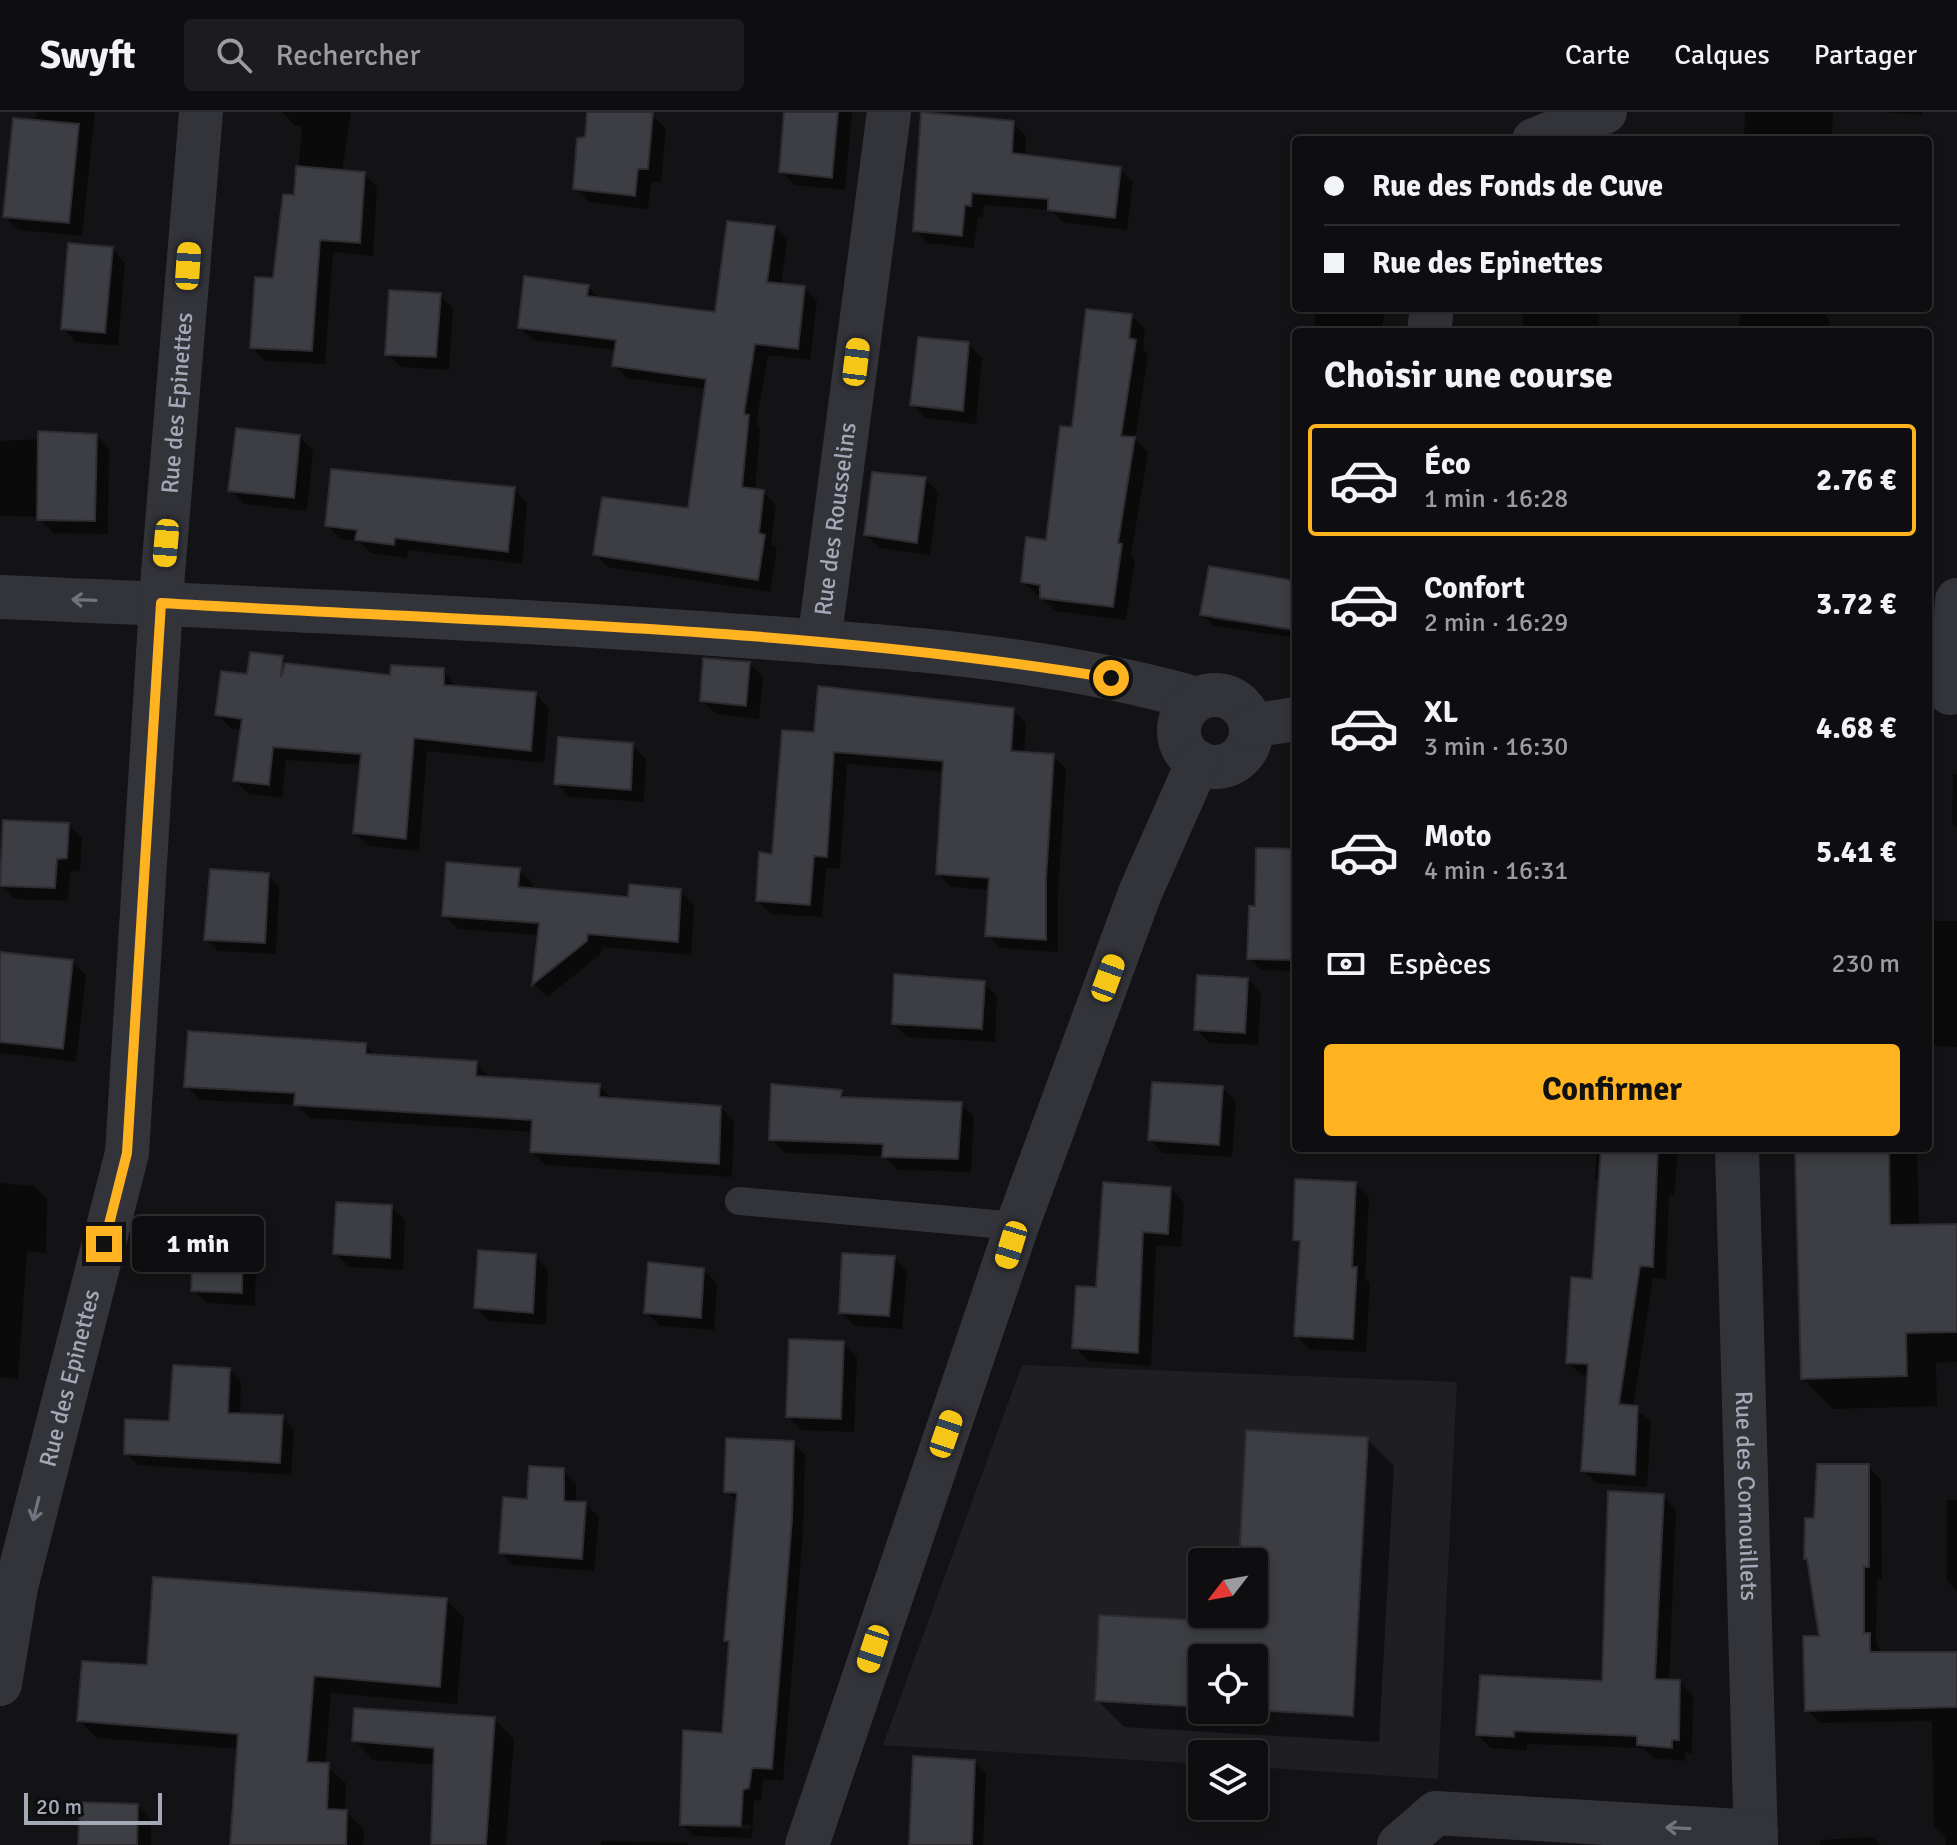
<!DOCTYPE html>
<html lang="fr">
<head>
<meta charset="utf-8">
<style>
	body { margin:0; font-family:Signika,sans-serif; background:#1c1c1e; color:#f1f3f6; height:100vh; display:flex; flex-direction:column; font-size:30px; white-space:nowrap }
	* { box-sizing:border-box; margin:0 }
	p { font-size:26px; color:#9b9c9f }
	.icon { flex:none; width:44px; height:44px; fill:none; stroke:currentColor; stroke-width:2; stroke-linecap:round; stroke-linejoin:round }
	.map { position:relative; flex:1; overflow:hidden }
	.drawer { position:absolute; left:1292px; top:216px; width:640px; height:824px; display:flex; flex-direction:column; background:#0e0e10; border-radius:8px; box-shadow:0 4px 12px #0003,0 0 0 2px #2e2e30 }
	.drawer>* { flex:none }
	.top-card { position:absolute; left:1292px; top:24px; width:640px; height:176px; border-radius:8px; box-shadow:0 4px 12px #0003,0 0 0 2px #2e2e30; display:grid; align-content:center; height:176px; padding:0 32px; background:#0e0e10 }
	.needle { width:52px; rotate:239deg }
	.tools { position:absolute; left:1188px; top:1436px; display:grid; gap:16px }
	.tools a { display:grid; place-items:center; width:80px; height:80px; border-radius:8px; background:#0e0e10; box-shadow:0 4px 12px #0003,0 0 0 2px #2e2e30; font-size:40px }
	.scale { position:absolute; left:24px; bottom:20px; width:138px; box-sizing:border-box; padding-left:8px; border:4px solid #a3a9b7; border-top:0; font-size:22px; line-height:28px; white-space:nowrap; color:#a3a9b7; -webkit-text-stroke:6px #0e0e10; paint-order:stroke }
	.end { position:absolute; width:36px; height:36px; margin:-18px; border:10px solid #ffb320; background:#111; box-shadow:0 0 0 4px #111 }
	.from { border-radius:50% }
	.bubble { position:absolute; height:56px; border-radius:8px; background:#0e0e10; box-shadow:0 4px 12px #0003,0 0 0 2px #2e2e30; font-size:26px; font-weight:700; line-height:56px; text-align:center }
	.car { position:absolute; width:24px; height:48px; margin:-24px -12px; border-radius:10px; box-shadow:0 0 6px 2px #0007; background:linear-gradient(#f5c518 24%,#345 0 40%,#f5c518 0 76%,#345 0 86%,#f5c518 0) }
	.top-card b { display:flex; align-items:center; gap:28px; height:76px; font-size:30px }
	.top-card b+b { border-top:2px solid #2e2e30 }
	.top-card i { width:20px; height:20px; background:#f1f3f6 }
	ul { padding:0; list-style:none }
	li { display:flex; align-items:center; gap:24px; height:112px; margin:0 16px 12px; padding:0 16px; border:4px solid transparent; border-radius:8px }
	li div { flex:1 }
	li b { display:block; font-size:30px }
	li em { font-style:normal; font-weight:700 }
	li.on { border-color:#ffb320 }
	li>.icon { width:72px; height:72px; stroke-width:1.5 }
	h2 { padding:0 32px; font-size:36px; line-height:96px }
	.pay { display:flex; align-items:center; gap:20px; height:88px; padding:0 32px; font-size:30px }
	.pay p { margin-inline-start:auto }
	.primary-button { display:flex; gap:16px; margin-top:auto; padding:16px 32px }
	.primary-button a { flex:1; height:92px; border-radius:8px; background:#ffb320; color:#111; font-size:32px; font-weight:700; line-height:92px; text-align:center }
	header { display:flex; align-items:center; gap:48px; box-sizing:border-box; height:112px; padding:0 40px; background:#0e0e10; border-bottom:2px solid #2e2e30 }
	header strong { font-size:38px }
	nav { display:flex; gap:44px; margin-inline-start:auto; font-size:28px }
	.search { width:560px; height:72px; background:#1c1c1e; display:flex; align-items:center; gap:20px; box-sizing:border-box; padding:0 28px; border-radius:8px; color:#9b9c9f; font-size:30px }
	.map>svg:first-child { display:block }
	.built { fill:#1f1f22; fill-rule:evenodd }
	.shadow { fill:#0007; fill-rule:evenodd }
	.building { fill:#3c3e43; stroke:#2c2c31; stroke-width:2 }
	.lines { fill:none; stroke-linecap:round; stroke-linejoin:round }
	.lane { stroke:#33343a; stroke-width:28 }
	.street { stroke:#33343a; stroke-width:44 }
	.oneway { stroke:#71747f }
	.route { stroke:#ffb320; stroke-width:10 }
	.labels { text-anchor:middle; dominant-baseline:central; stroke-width:7; stroke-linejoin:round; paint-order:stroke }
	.street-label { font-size:24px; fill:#a3a9b7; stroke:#0e0e10 }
</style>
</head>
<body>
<header>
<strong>Swyft</strong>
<div class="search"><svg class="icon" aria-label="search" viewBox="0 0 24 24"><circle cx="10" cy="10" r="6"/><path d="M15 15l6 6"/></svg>Rechercher</div>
<nav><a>Carte</a><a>Calques</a><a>Partager</a></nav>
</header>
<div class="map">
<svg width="1957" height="1733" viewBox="0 0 1957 1733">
	<rect width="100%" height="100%" fill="#131315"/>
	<path class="built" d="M1022,1253l435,17 -19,397 -184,-12v-13h-52v10l-319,-19zM1202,1450h52v52h-52zM1202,1546h52v52h-52z"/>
	<path class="shadow" d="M37,0h58l-13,124 -63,-6 -14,-14z
		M282,0h69l-9,60 22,2 13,13 -4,69 -40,-4 -8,112 -60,-3 -13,-14 23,-67 21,-83 6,-71h-7z
		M589,0l63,3 14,14 -5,53h-10l-3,27 -59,-7 -14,-14 12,-49z
		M786,0h66l-7,78 -50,-5 -14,-14z
		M1745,0h88l-1,28h-88z
		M1881,0h41v3z
		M1013,11l13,13 -1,21 95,12 13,13 -6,48 -64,-8 -12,-12 -67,-5 -1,13 -5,-1 -4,31 -46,-5 -13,-13z
		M774,115l13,13 -6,46 23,2 13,13 -7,59 -42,-5 -12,70 4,4 -5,62 8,1 13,13 -5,39 6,5 -7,43 -162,-25 -13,-13 95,-44 16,-121 -79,-11 -13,-13 2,-15 -83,-10 -13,-13 68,-40 13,12 116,15z
		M112,137l13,14 -7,83 -42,-4 -13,-14z
		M440,183l13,14 -4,61 -48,-3 -14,-13z
		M1316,196h69l-4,24h-68z
		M1523,196h76l-1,24h-76z
		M1740,196h79l11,12v12h-91z
		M1855,196h55v3z
		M1131,204l14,13 -2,20 5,6 -13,85 13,12 -17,104 4,4 -9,60 -70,-9 -33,-29 24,-39 26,-114z
		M968,232l14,14 -6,66 -50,-6 -14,-14z
		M96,324l13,13 -1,85 -55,-1 -14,-16 -39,-1v-75z
		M300,325l13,14 -6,60 -63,-7 -13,-14z
		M925,367l13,13 -8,63 -50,-7 -14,-13z
		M514,377l13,14 -5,61 -114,-14 -1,8 -36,-5 -12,-12 -18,-2 -14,-14z
		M1296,472v44l-84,-13v4l84,13v6l-82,-12 -12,-12z
		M282,546l8,8 102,12 51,-8 14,18 78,6 14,14 -5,55 -117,-12 -8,100 -50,-5 -14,-13 7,-68 -76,-5 -4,38 -33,-4 -14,-13 7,-51 -11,-2 -13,-13 31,-39z
		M749,552l14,13 -4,42 -43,-5 -14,-14z
		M1013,598l13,13 -2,31 29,2 13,13 -8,125v58l-58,-4 -13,-13 3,-45 -39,-3 -13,-13 6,-102 -97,-8 -7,105 -14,-1 -4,49 -51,-3 -13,-13 58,-167z
		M632,633l14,14 -2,43 -74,-5 -14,-14z
		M1953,662h4v54l-5,-5z
		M68,713l14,13 -2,33 -10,1 -2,29 -53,-2 -14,-13z
		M1296,739v120l-35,-1 -12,-12 8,-50z
		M519,758l14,13 -1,7 98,10 50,-9 14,14 -3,50 -89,-8 -2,8 -53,42 -13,-13 6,-49 -82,-6 -14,-14z
		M268,763l11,11 -3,68 -58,-3 -12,-12z
		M1928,809h29v126l-29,-2z
		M0,842l72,8 14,13 -10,87 -76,-9z
		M1248,867l13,14 -3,52 -48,-2 -14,-14z
		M984,871l13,14 -2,45 -88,-5 -13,-13z
		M366,933l11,12 99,6 14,16 109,7 15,14 106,7 14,14 -2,56 -186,-12 -14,-13 2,-20 -224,-14 -12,-13 -98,-5 -14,-14z
		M1222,976l14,13 -4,56 -69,-4 -13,-14z
		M841,980l7,7 113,5 13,13 -3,55 -73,-2 -14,-14 -99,-3 -14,-14z
		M1472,1036h42v6l-38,-2z
		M1597,1036h81l-4,48 -5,-1 -3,84 -13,-1 -20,129 18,14 -4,66 -51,-4 -13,-13 7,-94 -9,-1 -13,-13v-34l5,-48 21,2 6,-98 -5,-5z
		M1797,1036h120l2,79 38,-1v136l-21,1 1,43 -104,3 -30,-31z
		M0,1071l34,3 13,13 -1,54 -19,-2 -9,128 -18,-2z
		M1355,1072l14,14 -4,80 5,5 -4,69 -57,-3 -13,-14 6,-88 -7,-7z
		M1171,1077l13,14 -3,44 -25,-2 -5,121 -63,-5 -13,-14 23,-58z
		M391,1095l14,13 -2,50 -54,-3 -14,-14z
		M242,1120l14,14 -1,60 -48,-3 -14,-13z
		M535,1144l13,14 -2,55 -56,-4 -14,-13z
		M894,1146l13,14 -5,57 -47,-3 -14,-14z
		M703,1158l14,13 -3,47 -54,-4 -14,-14z
		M843,1231l14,14 -3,75 -53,-2 -13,-14z
		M229,1258l12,12 -1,34 42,1 12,13 -3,45 -153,-10 -12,-12 45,-30z
		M1367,1327l27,27 -15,276 -255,-15 -27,-27 140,-76 1,-10h16v-52h-13zM1202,1546h52v52h-52z
		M793,1331l12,12 -2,78 -20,247 -20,-1 -2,21 -7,1 -2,37 -58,-2 -12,-12 42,-89 7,-90 -5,-5 12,-138 -12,-11zM692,1711l59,2 -1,4 -58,-2z
		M1868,1354l13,14 1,99h-5l-1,64 6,11h75v191h-11v-6l-12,-12 -2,-106 -111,2 -14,-13 14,-72 -5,-117z
		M563,1358l13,13v21h9l14,13 -5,54 -80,-6 -13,-13 27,-51z
		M1663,1384l13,14 -7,172h11l13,14 -1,57h-7v8l-32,-3 -9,-10 -117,-4v6l-36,-2 -13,-13 126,-52z
		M1947,1388h10v91l-10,-10z
		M446,1488l18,18 -7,86 -126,-11 -6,72 21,18 -1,28 19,19 -1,15h-130l6,-96 -142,-11 -18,-18 70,-53z
		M494,1607l20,20 -8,106h-74l4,-80 -63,-5 -19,-20z
		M974,1649l12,12 -3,72h-72z
		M138,1694l13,14v25h-71z
		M1873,1725l8,8h-61v-5z
		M601,1729l86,2 1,2h-87z"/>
	<path class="building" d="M587,0h66l-5,57h-10l-3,27 -62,-7 4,-51 8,-1z
		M784,0h54l-6,66 -53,-6z
		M921,0l93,9 -2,32 109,14 -6,51 -67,-8v-11l-76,-6 -1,13 -6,-1 -3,31 -49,-5z
		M13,6l66,6 -10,99 -66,-6z
		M296,54l69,6 -5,71 -40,-3 -8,111 -62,-3 5,-71 18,1 10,-84 11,1z
		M727,109l48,5 -8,56 38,4 -7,63 -43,-5 -11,70 5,1 -7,72 22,3 -5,43 6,2 -7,45 -165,-25 9,-58 86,11 18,-129 -94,-13 4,-26 -98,-12 6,-52 65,9 -2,11 128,16z
		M68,131l45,4 -8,86 -44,-4z
		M389,178l52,3 -5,64 -51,-2z
		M1086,197l46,5 -3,24 7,2 -15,96 14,1 -17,106 4,1 -9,63 -73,-9v-13l-19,-3 5,-45 20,3 14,-114 12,1z
		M918,225l51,5 -6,69 -53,-6z
		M236,316l64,7 -6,63 -66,-7z
		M38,319l59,3 -2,87 -58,-1z
		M331,357l184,18 -7,65 -113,-14 -1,7 -39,-5 2,-10 -32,-4z
		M872,360l54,5 -9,66 -53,-8z
		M1209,454l87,15v49l-96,-15z
		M250,540l33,4 -2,21 4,-14 105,12 1,-10 53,3v17l92,7 -5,59 -117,-13 -8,101 -53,-6 8,-79 -88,-7 -4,38 -36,-4 9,-62 -27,-4 6,-44 26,3z
		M703,546l47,4 -4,44 -46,-5z
		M818,574l196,22 -3,43 43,3 -8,125v61l-61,-4 4,-58 -53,-4 7,-113 -109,-9 -7,105 -13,-1 -4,49 -54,-4 3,-49 13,2 10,-124 32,2z
		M558,625l75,6 -2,47 -77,-6z
		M3,708l66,3 -2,35 -10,1 -2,29 -55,-2z
		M1256,736l40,1v111l-49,-1 2,-53h6z
		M446,750l74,6 -2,19 110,10 1,-13 52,5 -3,53 -90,-8 -1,7 -55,44 7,-62 -97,-7z
		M210,757l59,4 -4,70 -61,-3z
		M0,840l73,8 -10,89 -63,-7z
		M894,862l91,7 -3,48 -90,-5z
		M1197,863l51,3 -3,55 -51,-3z
		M188,919l178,12v11l111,7 -1,15 124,8 -1,13 122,9 -2,58 -189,-12 2,-32 -238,-15 1,-12 -111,-6z
		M1152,970l71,4 -4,59 -71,-5z
		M771,972l71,6 -1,7 121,5 -4,57 -76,-2 1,-13 -114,-4z
		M1601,1036h57l-5,119 -13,-1 -21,138 19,2 -3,69 -54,-4 7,-107 -22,-1 5,-86 21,2z
		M1795,1036h94l1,77 67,-1v108l-51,1 1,43 -106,3z
		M1295,1067l61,3 -4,85h5l-4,72 -59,-3 6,-95 -7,-1z
		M1103,1070l68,5 -3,47 -25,-2 -5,121 -66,-5 4,-62 20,1z
		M336,1090l56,3 -2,53 -57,-4z
		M194,1115l49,3 -1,63 -51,-2z
		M478,1138l58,4 -3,59 -59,-5z
		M842,1141l53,3 -6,60 -50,-3z
		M648,1150l56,6 -3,50 -57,-5z
		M789,1227l55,2 -3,78 -55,-2z
		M173,1253l57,3 -2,45 55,2 -3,48 -156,-9 1,-35 44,2z
		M1246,1318l122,7 -15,279 -100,-6 1,-52h-52v49l-107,-6 4,-86 136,7 1,-8h18v-52h-15z
		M726,1326l68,3 -2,79 -20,249 -20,-1 -3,20 -6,2 -2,36 -61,-1 3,-95 39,3 7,-92h-5l13,-148 -13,-1z
		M1817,1352h52v103h-5v66h6v19h87v55l-152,4 -2,-75h16l-12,-77h-3l1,-41h9z
		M529,1354l35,2v33l22,1 -4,57 -83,-6 4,-56 24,2z
		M1608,1379l56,3 -9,185 25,1 -1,60h-7v8l-35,-3v-9l-123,-5v6l-38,-2 4,-60 122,6z
		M153,1465l294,21 -7,89 -126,-11 -7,86 22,1 -2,46 20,1 -1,35h-116l8,-111 -161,-13 5,-60 65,4z
		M354,1596l141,9 -9,128h-55l3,-97 -82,-7z
		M913,1644l62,4 -3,85h-63z
		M80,1690l58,2 -1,41h-59z"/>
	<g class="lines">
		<path class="lane" d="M739,1089l278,25"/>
		<g class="street">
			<path d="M1534,28l71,-28"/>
			<path d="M1429,220l3,-24"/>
			<path d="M0,485c234,10 467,20 700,36 166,12 336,20 497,66"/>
			<path id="s1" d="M819,530l70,-530"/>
			<path d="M1950,581l7,-93"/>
			<circle cx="1215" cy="619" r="36"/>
			<path d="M1251,614l45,-7"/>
			<path id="s2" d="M1737,1036l19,697"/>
			<path id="s3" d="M0,1572l16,-97 111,-434 36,-580 38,-461"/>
			<path d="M807,1733l210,-619 123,-333 58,-131"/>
			<path d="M1399,1733l37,-32 320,19"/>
		</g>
	</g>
	<defs><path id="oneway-shaft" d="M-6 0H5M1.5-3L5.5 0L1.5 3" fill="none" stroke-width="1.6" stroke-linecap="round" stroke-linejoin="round" transform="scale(2)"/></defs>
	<g class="oneway">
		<use href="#oneway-shaft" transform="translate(84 488) rotate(-178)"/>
		<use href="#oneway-shaft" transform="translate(36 1397) rotate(104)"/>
		<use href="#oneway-shaft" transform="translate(1678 1716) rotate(-177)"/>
	</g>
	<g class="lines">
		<path class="route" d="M104,1132l23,-91 34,-550c317,19 636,23 950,75"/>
	</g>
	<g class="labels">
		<g class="street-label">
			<text stroke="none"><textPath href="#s3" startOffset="1298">Rue des Epinettes</textPath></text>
			<text stroke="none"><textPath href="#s1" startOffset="124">Rue des Rousselins</textPath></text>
			<text stroke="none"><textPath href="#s3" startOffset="314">Rue des Epinettes</textPath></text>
			<text stroke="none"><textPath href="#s2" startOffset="348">Rue des Cornouillets</textPath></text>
		</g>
	</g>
</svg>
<div class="tools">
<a><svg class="needle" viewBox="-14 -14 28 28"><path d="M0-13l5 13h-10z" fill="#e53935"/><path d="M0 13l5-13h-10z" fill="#9b9c9f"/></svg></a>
<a><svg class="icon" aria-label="locate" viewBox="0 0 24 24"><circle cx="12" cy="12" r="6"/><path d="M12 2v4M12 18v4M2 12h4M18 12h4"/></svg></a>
<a><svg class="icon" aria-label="layers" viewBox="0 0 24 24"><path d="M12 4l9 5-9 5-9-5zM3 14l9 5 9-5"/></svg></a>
</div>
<div class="scale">20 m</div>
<i class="end from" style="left:1111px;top:566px"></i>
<i class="end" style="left:104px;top:1132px"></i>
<div class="bubble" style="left:132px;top:1104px;width:132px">1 min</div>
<i class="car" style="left:188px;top:154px;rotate:4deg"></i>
<i class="car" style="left:856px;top:250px;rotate:7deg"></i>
<i class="car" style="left:166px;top:431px;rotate:185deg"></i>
<i class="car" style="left:1108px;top:866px;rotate:20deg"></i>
<i class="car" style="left:1011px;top:1133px;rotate:197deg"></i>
<i class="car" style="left:946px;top:1322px;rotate:19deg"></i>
<i class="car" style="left:873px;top:1537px;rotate:198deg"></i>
<div class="top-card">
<b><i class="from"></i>Rue des Fonds de Cuve</b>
<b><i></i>Rue des Epinettes</b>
</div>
<section class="drawer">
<h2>Choisir une course</h2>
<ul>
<li class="on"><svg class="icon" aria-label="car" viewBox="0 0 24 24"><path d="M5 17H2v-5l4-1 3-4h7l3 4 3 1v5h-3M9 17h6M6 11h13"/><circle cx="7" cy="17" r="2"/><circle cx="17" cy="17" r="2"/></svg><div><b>Éco</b><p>1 min · 16:28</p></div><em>2.76 €</em></li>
<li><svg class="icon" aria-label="car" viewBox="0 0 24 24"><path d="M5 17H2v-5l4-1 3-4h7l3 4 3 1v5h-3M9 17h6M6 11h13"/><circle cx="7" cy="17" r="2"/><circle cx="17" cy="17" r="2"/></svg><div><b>Confort</b><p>2 min · 16:29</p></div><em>3.72 €</em></li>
<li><svg class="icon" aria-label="car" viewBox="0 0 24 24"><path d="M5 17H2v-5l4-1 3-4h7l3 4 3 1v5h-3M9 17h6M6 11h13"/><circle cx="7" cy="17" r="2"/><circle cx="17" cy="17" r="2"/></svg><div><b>XL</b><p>3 min · 16:30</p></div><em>4.68 €</em></li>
<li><svg class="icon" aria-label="car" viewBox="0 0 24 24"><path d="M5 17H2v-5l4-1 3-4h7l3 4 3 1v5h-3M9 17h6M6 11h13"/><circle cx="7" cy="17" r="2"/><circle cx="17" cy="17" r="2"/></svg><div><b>Moto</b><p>4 min · 16:31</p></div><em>5.41 €</em></li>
</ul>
<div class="pay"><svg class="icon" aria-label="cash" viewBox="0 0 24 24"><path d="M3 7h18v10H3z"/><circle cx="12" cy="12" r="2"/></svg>Espèces<p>230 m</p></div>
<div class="primary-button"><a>Confirmer</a></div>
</section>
</div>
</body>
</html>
